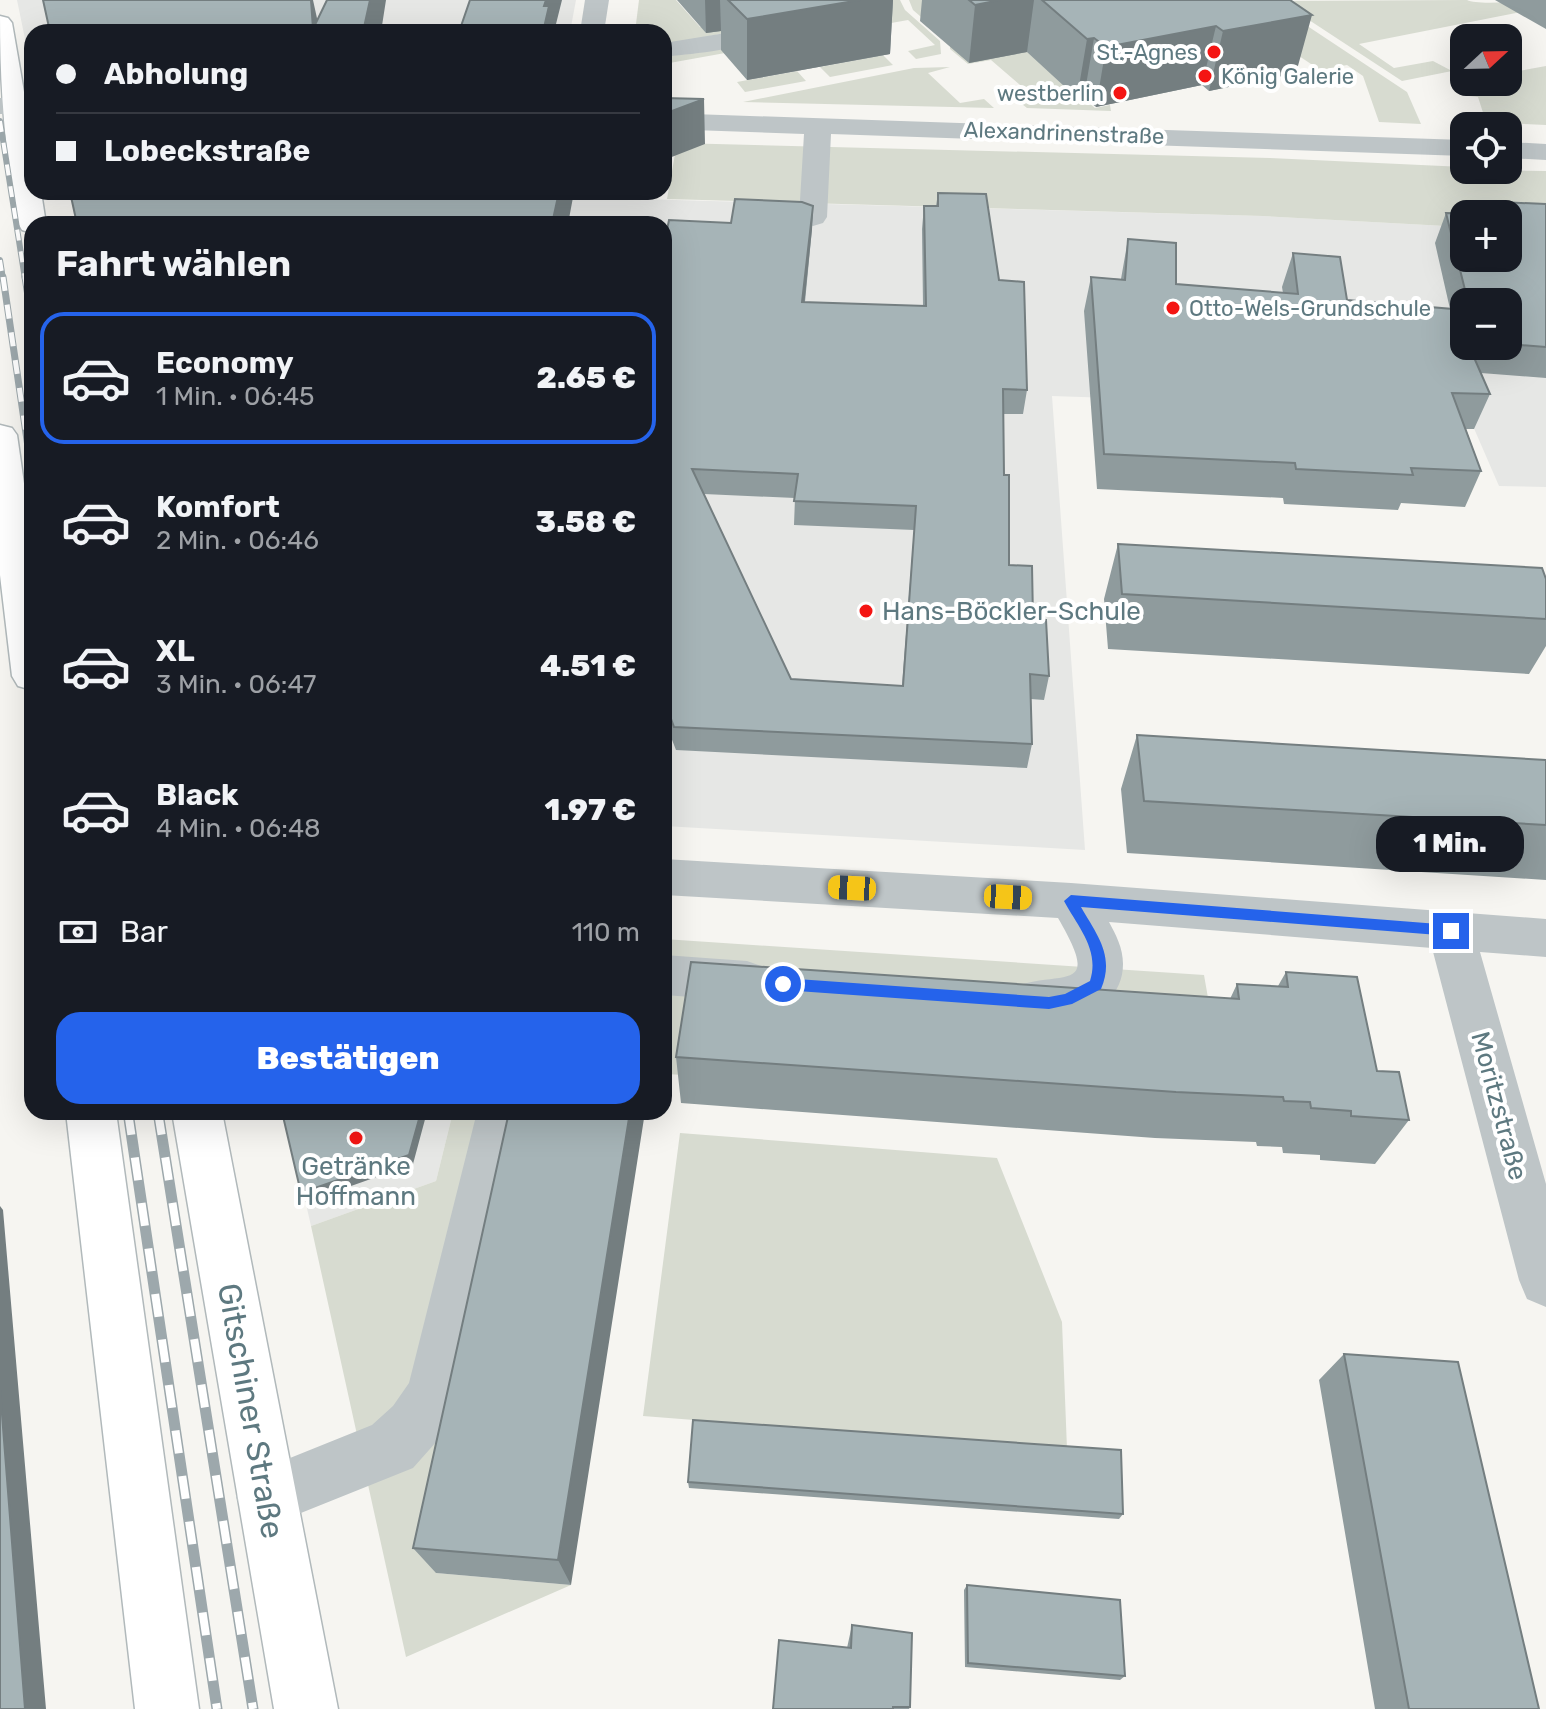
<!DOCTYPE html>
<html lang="de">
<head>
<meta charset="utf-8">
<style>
	body { margin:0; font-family:Rubik,sans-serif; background:#242831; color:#f1f3f6; height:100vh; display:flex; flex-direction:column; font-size:30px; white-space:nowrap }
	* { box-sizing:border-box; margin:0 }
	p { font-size:26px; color:#9ea1a6 }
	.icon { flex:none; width:44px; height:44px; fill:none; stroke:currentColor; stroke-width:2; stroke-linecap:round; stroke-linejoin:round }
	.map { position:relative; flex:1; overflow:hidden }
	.sheet { position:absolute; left:24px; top:216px; width:648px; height:904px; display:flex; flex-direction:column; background:#171b24; border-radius:24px; box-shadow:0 8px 32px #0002 }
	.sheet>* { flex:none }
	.banner { position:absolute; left:24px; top:24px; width:648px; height:176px; border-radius:24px; box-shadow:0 8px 32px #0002; display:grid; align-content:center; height:176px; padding:0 32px; background:#171b24 }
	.needle { width:52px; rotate:68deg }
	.controls { position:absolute; left:1450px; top:24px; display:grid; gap:16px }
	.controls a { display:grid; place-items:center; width:72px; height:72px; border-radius:16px; background:#171b24; box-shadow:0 8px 32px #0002; font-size:40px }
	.end { position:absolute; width:36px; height:36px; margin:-18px; border:10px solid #2563eb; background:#fff; box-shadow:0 0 0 4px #fff }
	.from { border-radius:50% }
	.bubble { position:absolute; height:56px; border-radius:24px; background:#171b24; box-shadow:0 8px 32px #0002; font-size:26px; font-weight:800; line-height:56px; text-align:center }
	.car { position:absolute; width:24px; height:48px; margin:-24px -12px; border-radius:10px; box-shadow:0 0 6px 2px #0007; background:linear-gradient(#f5c518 24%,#345 0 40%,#f5c518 0 76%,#345 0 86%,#f5c518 0) }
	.banner b { display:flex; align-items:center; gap:28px; height:76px; font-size:30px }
	.banner b+b { border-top:2px solid #363941 }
	.banner i { width:20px; height:20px; background:#f1f3f6 }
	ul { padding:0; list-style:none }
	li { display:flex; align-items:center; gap:24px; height:132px; margin:0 16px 12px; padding:0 16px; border:4px solid transparent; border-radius:24px }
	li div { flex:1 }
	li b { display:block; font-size:30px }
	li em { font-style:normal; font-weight:800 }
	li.selected { border-color:#2563eb }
	li>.icon { width:72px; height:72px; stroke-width:1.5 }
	h2 { padding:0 32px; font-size:36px; line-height:96px }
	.pay { display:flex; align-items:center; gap:20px; height:88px; padding:0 32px; font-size:30px }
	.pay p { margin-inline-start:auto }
	.primary-button { display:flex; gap:16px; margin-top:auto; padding:16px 32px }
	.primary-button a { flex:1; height:92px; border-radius:24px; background:#2563eb; color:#fff; font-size:32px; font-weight:800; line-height:92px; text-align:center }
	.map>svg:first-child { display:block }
	.built { fill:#e6e7e5; fill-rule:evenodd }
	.green { fill:#d7dbd0 }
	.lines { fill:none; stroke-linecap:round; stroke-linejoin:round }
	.major-casing { stroke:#b1b9bb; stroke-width:3 }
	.minor { fill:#bec5c7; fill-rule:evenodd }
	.major { fill:#fff; fill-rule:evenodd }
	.rail-far2-casing { stroke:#9da8ac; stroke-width:6 }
	.rail-far1-casing { stroke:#9da8ac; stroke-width:7 }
	.rail-casing { stroke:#9da8ac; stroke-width:11 }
	.rail-far2 { stroke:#fff; stroke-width:4; stroke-dasharray:11; stroke-linecap:butt }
	.rail-far1 { stroke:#fff; stroke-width:5; stroke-dasharray:14; stroke-linecap:butt }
	.rail { stroke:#fff; stroke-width:8; stroke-dasharray:23; stroke-linecap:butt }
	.wall { fill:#8f9b9d; fill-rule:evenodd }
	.shaded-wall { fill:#747e80 }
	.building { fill:#a6b4b7; stroke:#747e80; stroke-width:2; fill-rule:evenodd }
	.route { fill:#2563eb }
	.poi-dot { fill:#f41513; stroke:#fff; stroke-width:3 }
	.labels { text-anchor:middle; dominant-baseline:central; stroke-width:8; stroke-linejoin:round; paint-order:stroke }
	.far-poi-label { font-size:22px; fill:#5e7980; stroke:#fff; text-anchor:end }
	.far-street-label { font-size:22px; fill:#5e7980; stroke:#fff }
	.poi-label { font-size:26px; fill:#5e7980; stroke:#fff; text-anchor:start }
	.street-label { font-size:26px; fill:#5e7980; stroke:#fff }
	.near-street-label { font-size:32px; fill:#5e7980; stroke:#fff }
</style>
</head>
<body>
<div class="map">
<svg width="1546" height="1709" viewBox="0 0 1546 1709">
	<rect width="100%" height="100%" fill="#f6f5f1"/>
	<path class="built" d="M17,0h559l-6,32h-538v41z
		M523,192h118l-1,7 623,17 201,11v31h44l38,-27v256l-47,-1 -33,-76 -414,-14 33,454 -421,-24v-602h-148zM1464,302h44v44h-44z
		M285,1112h168l-17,69 -125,45z"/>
	<path class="green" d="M639,0h37l24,27 46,-8 -5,11 -77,15v-13h-29z
		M773,0h127l5,10 35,31 1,13 -25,5 -8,-8 27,-6 -27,-25 -244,44v-8l88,-16z
		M909,0h64l102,90 -6,2 7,7 7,-1 12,10 15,-3 1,6 -84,-3 -9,-7 16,-4 -43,-37 -23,4 -18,-15v-7l-37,-32z
		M1268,0l139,92 14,32 -42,-2 -16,-46 -16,-11 -27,5 -24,-16z
		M1467,0c12,6 62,0 79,0v7l-187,37 35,24 39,-7 19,10 -50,10 -122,-80z
		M883,55l10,10 -63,12 -10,-10z
		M1546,66v59l-60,-3 -8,-25 -9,-1 -2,-10 7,-4h34v-9z
		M950,67l-22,6 32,30 24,-4 10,9 -251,-6 171,-34z
		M797,71l9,10 -61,11 -8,-10z
		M677,143l593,15 194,9v3l82,1v60l-38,-17h-44v13l-201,-11 -596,-17z
		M664,939l540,36 10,57 -528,43 -22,-1z
		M453,1112h79l-96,461 135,12 -165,72 -95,-431 125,-45z
		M680,1133l317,25 65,164 5,127 -424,-33z"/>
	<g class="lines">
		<defs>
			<path id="major" d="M0,16l8,2 4,5 20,115v54h9l5,32h-14v9l-10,-3c-9,-13 -8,-33 -11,-48 -8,-57 -11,-108 -11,-166z
				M0,425l12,3 5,7 15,104v151l-14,-4 -6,-10 -12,-101z
				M66,1112h50l83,597h-64z
				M172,1112h50l116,597h-64z"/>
		</defs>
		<use href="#major" class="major-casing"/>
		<path class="minor" d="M585,0h24l-5,32h-24z
			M749,0h24l7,17c-6,33 -87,36 -116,40v-14l80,-13 10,-6 3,-7z
			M0,98h32v16h-32z
			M664,113l800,27v16l-633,-22 -4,83 -4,6 -10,3 -10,-3 -4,-6 5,-83 -140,-5z
			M1508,142l38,2v16l-38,-2z
			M664,859l407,24 475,36v38l-66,-5 66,232v123l-19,-8 -8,-19 -87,-332 -323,-26c7,13 14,26 14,42 0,53 -70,65 -109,51l-7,-14 7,-14c49,-18 89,8 44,-69l-394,-23z
			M664,955l83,6 17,6 7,14 -7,14 -17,6 -83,-6z
			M477,1112h50l-59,274 -23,46 -32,36 -147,59 -21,-9 -9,-21 9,-21 127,-51 21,-19 16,-23z"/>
		<use href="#major" class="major"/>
		<defs>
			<path id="rail-far2" d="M0,121l25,158
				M0,260l3,19"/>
			<path id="rail-far1" d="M3,277l29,197
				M25,277l7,45"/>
			<path id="rail" d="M128,1112l89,597
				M158,1112l95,597"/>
		</defs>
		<use href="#rail-far2" class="rail-far2-casing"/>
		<use href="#rail-far1" class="rail-far1-casing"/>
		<use href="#rail" class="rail-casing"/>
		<use href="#rail-far2" class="rail-far2"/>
		<use href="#rail-far1" class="rail-far1"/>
		<use href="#rail" class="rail"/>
	</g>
	<path class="wall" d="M677,0h216l-3,54 -143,26 -26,-30v-19l-15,2z
		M922,0h368l6,73 -87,18 -7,-6 -106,22 -12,-10 -7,1 -50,-46 -58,11 -49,-42z
		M1495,0h51v29z
		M938,193l61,87 28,110 -4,24h-20l1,61 5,90 24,54 16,57 -5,24 -13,-1 1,45 -5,24 -351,-18 -7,-18 -5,1v-503l67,-7 82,-17 -1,23 -7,73 118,4 -1,-77 2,-23h12zM704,494l91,4 -1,27 120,5 -12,156 -111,-7z
		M1500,202l46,2v174l-65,-5 9,21 -16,35h-8l15,42 -16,36 -64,-4 -3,7 -114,-6 -1,-6 -186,-9 -13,-178 7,-34 30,2 7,-40 48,45 107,9 -1,-6 11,-34 54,47 103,9 -15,-66 11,-30 49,1zM1464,302h44v44h-44z
		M1118,544l428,35v67l-17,28 -421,-25 -4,-50z
		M1137,735l409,25v120l-419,-27 -6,-64z
		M1286,972l91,99 32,49 -34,44 -55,-4v-5l-37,-2 -1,-6 -25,-1 -1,-4 -101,-4 -474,-35 -5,-46 554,-58 7,-15 41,2z
		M509,1112l62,473 -135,-12 -23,-25z
		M1344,1354l195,355h-164l-56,-329z
		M688,1482l435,32 -4,5 -430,-31z
		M967,1585l158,91 -5,4 -155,-13 -1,-77z
		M852,1625l58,82 -1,2h-136l74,-61z"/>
	<path class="shaded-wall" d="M311,0h2l7,32 -7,-3z
		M370,0h16l-5,32h-18z
		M546,0h16l-8,32h-11l1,-26z
		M705,0h15l1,31 -15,2z
		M860,0h33l-3,54 -143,26v-61z
		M1000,0h34l-7,52 -58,11 6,-58z
		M1312,15l-16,58 -87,18 14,-60z
		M1216,26l-14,59 -106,22 10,-60z
		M1094,38l-10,59 -7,1 10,-59z
		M704,99l1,45 -41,16v-46z
		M559,192h15l-6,32h-16z
		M813,206l-1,23 -10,97v-24z
		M667,708l2,24 -5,1v-24z
		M421,1112h6l-14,52 -107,38 -5,-9z
		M630,1112h15l-74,473 -13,-25z
		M0,1206l3,4 43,499h-21l-25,-320z"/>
	<path class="building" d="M43,0h268l2,29 14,-29h43l-7,32h-313z
		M470,0h76l-2,6h5l-6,26h-84z
		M728,0h132l-113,19z
		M969,0h31l-25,5z
		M1042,0h248l22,15 -89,16 -7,-5 -110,21 -12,-9 -7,1z
		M664,98l40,1 -40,15z
		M70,192h489l-7,32h-475z
		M938,193l48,1 13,86 25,2 3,108 -24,-1 1,86h5v90l23,1 1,53 13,1 3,56 -19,-2 2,70 -358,-17 -7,-19 -3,1v-479h3l2,-10 62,3 4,-24 67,3 11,4 -11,96 124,4 -2,-100h14zM692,469l106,5 -4,27 122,5 -13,180 -112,-7z
		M1500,202l46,2v143l-38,-3v-42h-40l-22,-89 61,1zM1464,214h44v44h-44z
		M1128,239l48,4v41l122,10 -5,-41 47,4 7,43 106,9 11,25v12h5l21,48 -38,-1 29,78 -70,-3 2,7 -117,-6 -1,-6 -191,-9 -13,-177 34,3z
		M1118,544l424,24 4,11v40l-424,-25z
		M1137,735l409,25v65l-402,-24z
		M691,962l548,37 -2,-15 51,3 -2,-15 71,5 20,94 22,1 10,48 -58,-4v-5l-40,-3 -1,-6 -26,-1 -1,-4 -107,-5 -500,-35z
		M282,1112h139l-12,43 -108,38z
		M509,1112h121l-72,448 -145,-12z
		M1344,1354l114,8 81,347h-130z
		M0,1389l25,320h-25z
		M693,1420l428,30 2,64 -435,-32z
		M967,1585l153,15 5,76 -157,-13z
		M852,1625l60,8 -2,74h-17v2h-120l6,-69 72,8z"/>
	<path class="route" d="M1071,895l380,30 7,6 -7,5 -370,-29c16,28 34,49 20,82l-29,15 -23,5 -266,-19 -7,-6 7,-6 266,19 16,-3 25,-13c10,-31 -12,-54 -26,-80z"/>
	<g class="poi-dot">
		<circle cx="1214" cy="52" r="8"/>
		<circle cx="1205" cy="76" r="8"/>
		<circle cx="1120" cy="93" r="8"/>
		<circle cx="1173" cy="308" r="8"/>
		<circle cx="866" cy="611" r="8"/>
		<circle cx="356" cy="1138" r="8"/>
	</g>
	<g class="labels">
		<g class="far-poi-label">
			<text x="1198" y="52">St.-Agnes</text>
			<text x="1221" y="76" text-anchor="start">König Galerie</text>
			<text x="1104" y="93">westberlin</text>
			<text x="1189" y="308" text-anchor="start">Otto-Wels-Grundschule</text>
		</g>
		<g class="far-street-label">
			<text transform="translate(1064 133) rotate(2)">Alexandrinenstraße</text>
		</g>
		<g class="poi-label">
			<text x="882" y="611">Hans-Böckler-Schule</text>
			<text x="356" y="1166" text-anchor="middle">Getränke<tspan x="356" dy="30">Hoffmann</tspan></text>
		</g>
		<g class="street-label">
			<text transform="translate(1499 1106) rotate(75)">Moritzstraße</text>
		</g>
		<g class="near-street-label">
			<text transform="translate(251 1411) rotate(80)">Gitschiner Straße</text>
		</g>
	</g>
</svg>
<div class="controls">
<a><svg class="needle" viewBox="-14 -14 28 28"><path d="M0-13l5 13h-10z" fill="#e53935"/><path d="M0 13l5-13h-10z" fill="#9ea1a6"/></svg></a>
<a><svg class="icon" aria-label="locate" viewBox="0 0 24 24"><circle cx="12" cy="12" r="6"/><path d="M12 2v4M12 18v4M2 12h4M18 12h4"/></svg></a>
<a>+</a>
<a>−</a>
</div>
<i class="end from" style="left:783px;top:984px"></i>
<i class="end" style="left:1451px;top:931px"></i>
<div class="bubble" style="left:1376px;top:816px;width:148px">1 Min.</div>
<i class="car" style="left:852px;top:888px;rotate:273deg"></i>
<i class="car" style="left:1008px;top:897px;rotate:93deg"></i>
<div class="banner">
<b><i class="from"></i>Abholung</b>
<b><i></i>Lobeckstraße</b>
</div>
<section class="sheet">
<h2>Fahrt wählen</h2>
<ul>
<li class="selected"><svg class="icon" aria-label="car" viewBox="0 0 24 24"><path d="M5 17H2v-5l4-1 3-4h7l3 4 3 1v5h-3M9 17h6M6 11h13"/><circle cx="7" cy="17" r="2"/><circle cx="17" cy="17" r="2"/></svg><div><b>Economy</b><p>1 Min. · 06:45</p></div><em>2.65 €</em></li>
<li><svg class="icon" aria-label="car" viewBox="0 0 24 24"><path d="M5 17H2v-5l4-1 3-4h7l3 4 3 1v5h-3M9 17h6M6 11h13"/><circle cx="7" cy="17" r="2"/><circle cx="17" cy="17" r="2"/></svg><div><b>Komfort</b><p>2 Min. · 06:46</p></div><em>3.58 €</em></li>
<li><svg class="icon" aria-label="car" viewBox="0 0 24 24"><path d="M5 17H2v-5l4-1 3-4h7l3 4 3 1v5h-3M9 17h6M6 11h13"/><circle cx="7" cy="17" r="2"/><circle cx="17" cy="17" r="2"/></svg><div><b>XL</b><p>3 Min. · 06:47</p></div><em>4.51 €</em></li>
<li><svg class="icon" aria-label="car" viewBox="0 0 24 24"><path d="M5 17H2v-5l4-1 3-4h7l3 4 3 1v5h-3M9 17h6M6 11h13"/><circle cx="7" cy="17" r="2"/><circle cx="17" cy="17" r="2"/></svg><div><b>Black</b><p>4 Min. · 06:48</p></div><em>1.97 €</em></li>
</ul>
<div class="pay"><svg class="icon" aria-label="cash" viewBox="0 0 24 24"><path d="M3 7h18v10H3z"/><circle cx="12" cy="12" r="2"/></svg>Bar<p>110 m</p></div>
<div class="primary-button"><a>Bestätigen</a></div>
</section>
</div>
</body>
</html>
